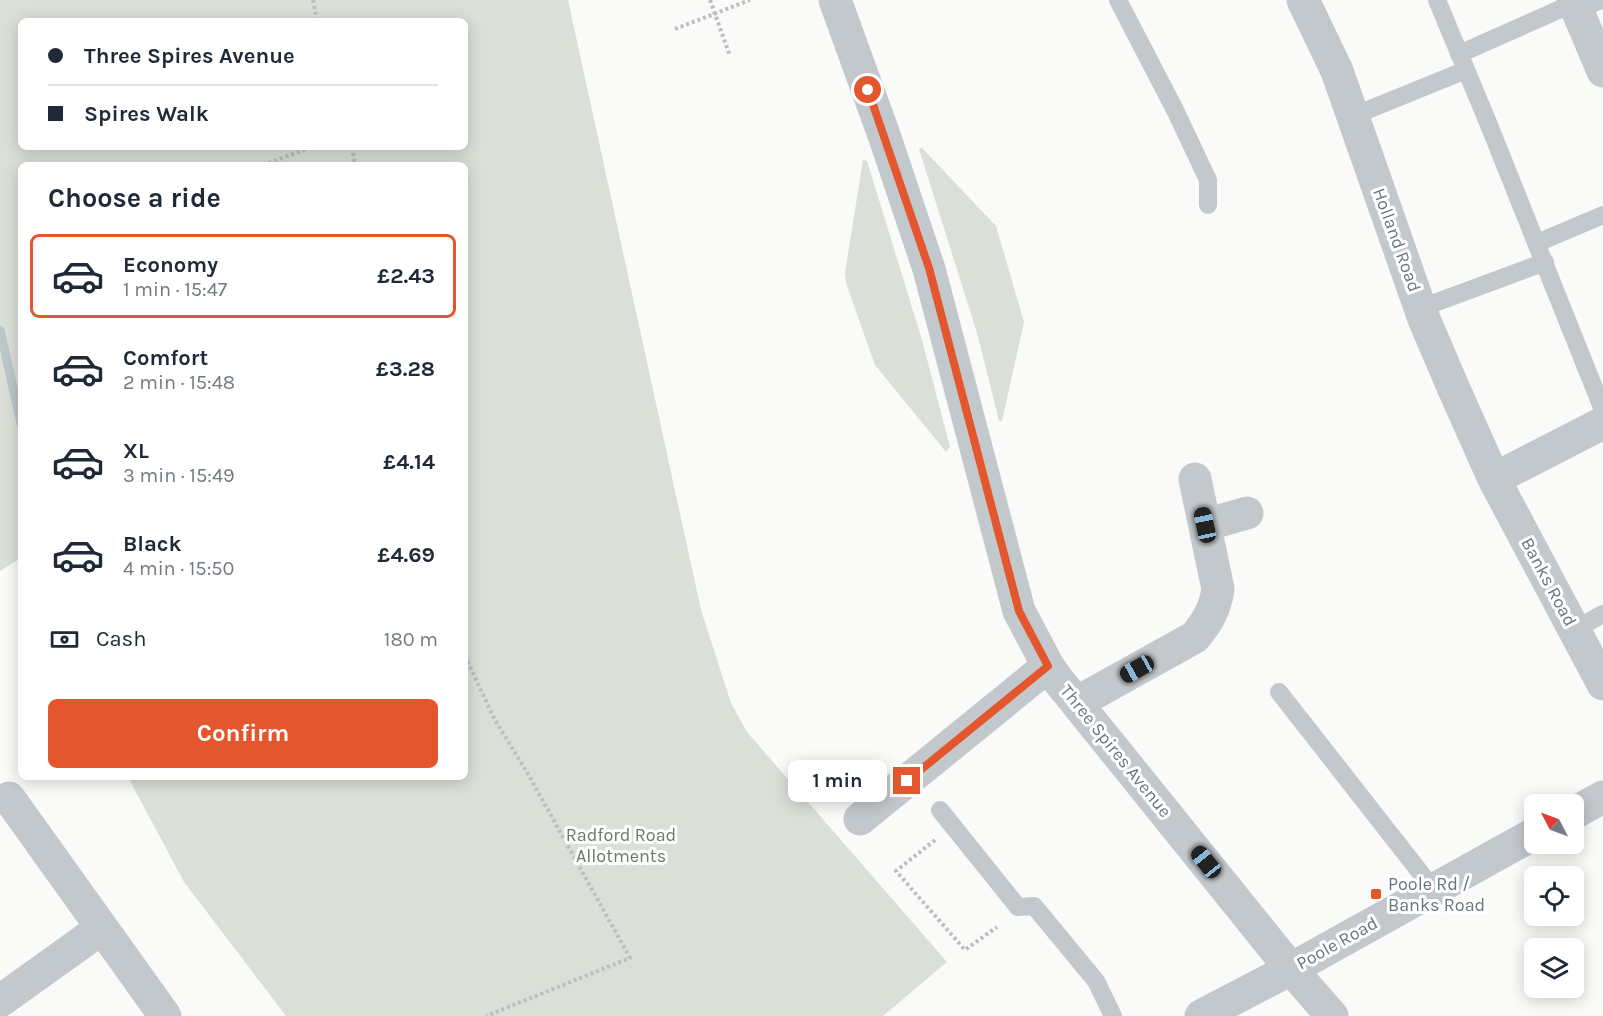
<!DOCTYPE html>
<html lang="en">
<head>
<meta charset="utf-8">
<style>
	body { margin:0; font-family:Karla,sans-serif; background:#f2f2f3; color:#1f2937; height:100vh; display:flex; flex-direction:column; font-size:22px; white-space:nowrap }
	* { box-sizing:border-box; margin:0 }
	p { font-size:20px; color:#747a83 }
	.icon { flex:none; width:33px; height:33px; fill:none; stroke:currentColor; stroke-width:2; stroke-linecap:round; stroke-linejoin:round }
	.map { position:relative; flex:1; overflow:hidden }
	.sheet { position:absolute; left:18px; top:162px; width:450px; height:618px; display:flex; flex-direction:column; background:#fff; border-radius:9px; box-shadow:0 3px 15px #0003 }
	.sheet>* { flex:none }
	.hud { position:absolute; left:18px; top:18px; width:450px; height:132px; border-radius:9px; box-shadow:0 3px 15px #0003; display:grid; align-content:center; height:132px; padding:0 30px; background:#fff }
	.needle { width:39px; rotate:311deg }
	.controls { position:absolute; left:1524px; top:794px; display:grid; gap:12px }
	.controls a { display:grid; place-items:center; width:60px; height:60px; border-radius:9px; background:#fff; box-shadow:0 3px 15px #0003; font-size:30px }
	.end { position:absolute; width:27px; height:27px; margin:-14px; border:8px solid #e4572e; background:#fff; box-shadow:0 0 0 3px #fff }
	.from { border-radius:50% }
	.bubble { position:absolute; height:42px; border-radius:9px; background:#fff; box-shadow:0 3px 15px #0003; font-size:20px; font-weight:700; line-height:42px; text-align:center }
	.car { position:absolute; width:18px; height:36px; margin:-18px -9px; border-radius:8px; box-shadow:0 0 4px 2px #0007; background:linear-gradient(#222 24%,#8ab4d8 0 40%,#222 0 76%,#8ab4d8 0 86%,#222 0) }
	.hud b { display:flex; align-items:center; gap:21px; height:57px; font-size:22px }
	.hud b+b { border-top:2px solid #e0e1e3 }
	.hud i { width:15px; height:15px; background:#1f2937 }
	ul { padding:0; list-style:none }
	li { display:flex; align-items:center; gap:18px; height:84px; margin:0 12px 9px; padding:0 18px; border:3px solid transparent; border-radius:9px }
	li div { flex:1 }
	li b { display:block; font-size:22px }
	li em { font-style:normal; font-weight:700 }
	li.on { border-color:#e4572e }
	li>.icon { width:54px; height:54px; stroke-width:1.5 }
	h2 { padding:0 30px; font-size:27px; line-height:72px }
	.pay { display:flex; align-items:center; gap:15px; height:66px; padding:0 30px; font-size:22px }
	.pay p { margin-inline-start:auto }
	.cta { display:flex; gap:12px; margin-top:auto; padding:12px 30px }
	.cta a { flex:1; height:69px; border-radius:9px; background:#e4572e; color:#fff; font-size:24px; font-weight:700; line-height:69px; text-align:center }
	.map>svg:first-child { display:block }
	.green { fill:#dadfd7; fill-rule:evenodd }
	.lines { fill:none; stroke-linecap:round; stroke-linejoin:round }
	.stream { stroke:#bbc7cb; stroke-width:9 }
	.path { stroke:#bbbfc2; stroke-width:4; stroke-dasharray:3 3; stroke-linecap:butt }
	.lane { stroke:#c3c8cc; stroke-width:18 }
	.street { stroke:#c3c8cc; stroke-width:33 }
	.route { stroke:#e4572e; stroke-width:8 }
	.poi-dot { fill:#e4572e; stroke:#fff; stroke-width:2 }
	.labels { text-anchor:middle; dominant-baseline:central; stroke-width:6; stroke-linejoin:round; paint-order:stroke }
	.street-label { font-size:18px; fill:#657683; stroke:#fff }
	.park-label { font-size:18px; fill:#687a64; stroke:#fff }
	.poi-label { font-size:18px; fill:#657683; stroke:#fff; text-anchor:start }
</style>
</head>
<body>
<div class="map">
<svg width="1603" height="1016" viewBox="0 0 1603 1016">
	<rect width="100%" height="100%" fill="#fafaf8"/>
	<path class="green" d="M0,0h568l133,610 30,93 16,29 200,230 -64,54h-597l-102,-134 -56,-105h337v-612h-444v393l-21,13v-217l7,-3 -7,-25zM21,21h444v126h-444z
		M922,148l74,78 28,96 -22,99h-3l-22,-88 -58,-184z
		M863,160l4,1 55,179 28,107 -4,5 -71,-87 -29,-82 -1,-10z"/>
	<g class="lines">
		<path class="stream" d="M0,330l21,93"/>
		<path class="path" d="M313,0l4,21
			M710,0l20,56
			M675,29l75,-29
			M352,147l3,18
			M263,165l49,-18
			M465,656l30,64 33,54 102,184 -144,58
			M935,840l-39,31 69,79 32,-23"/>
		<path class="lane" d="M1118,0l57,110 33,70v25
			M1437,0l52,125 114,285
			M1577,10l24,-10
			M1459,54l115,-51
			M1353,116l113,-46
			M1537,243l66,-28
			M1421,308l124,-46
			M1574,630l29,-16
			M1279,692l155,198
			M940,810l78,97 16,-1 62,75 17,35"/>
		<path class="street" d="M835,0l49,135 45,134 90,342 29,55 10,14 233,289 41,47
			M1303,0l34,71 87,248 29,68 41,92 109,205
			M1573,0l30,71
			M1494,479l109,-56
			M1205,525l42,-12
			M1078,702l117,-65c13,-16 20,-28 23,-48l-23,-110
			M9,798l156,218
			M1574,813l29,-16
			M860,819l188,-153
			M0,1001l102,-73
			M1201,1016l90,-47 243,-135"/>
	</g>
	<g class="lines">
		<path class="route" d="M868,90l61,178 90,343 29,55 -141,115"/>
	</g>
	<rect class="poi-dot" x="1370" y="888" width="12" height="12" rx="3"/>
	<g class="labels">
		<g class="street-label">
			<text transform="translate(1397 240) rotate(70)">Holland Road</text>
			<text transform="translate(1549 582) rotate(62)">Banks Road</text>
			<text transform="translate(1116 751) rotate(51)">Three Spires Avenue</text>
			<text transform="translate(1337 943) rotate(-29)">Poole Road</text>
		</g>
		<g class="park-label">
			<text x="621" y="835">Radford Road<tspan x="621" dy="21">Allotments</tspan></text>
		</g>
		<g class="poi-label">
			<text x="1388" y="884">Poole Rd /<tspan x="1388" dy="21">Banks Road</tspan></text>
		</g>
	</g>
</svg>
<div class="controls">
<a><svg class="needle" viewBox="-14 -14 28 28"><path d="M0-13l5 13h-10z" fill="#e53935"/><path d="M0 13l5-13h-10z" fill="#747a83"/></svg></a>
<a><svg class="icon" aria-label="locate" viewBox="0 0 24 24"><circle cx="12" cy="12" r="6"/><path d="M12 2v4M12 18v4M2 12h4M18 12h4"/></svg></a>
<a><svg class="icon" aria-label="layers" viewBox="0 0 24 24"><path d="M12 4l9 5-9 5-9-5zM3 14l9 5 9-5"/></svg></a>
</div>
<i class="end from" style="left:868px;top:90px"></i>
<i class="end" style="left:907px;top:781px"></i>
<div class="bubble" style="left:788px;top:760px;width:99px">1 min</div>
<i class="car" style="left:1205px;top:525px;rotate:348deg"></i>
<i class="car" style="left:1137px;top:669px;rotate:241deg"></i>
<i class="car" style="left:1206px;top:862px;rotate:321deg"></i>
<div class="hud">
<b><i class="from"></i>Three Spires Avenue</b>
<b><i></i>Spires Walk</b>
</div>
<section class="sheet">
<h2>Choose a ride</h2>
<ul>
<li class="on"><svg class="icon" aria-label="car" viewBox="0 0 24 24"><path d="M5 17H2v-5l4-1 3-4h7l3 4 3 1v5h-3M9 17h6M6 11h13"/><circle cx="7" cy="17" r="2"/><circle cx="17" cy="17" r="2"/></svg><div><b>Economy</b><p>1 min · 15:47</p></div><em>£2.43</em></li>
<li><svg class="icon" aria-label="car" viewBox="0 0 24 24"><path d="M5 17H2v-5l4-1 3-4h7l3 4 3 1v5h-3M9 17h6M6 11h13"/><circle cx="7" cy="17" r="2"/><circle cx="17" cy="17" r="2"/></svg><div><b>Comfort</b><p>2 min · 15:48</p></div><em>£3.28</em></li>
<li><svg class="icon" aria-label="car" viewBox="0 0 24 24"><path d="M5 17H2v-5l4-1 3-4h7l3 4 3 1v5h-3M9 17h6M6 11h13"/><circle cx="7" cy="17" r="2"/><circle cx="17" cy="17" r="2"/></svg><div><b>XL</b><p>3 min · 15:49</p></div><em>£4.14</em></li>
<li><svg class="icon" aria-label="car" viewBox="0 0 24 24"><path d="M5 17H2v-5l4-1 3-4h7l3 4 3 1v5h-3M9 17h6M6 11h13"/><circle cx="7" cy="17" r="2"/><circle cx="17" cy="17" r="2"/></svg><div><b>Black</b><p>4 min · 15:50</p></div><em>£4.69</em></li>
</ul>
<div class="pay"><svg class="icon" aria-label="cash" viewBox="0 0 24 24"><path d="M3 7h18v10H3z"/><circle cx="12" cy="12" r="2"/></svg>Cash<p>180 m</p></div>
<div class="cta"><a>Confirm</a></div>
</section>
</div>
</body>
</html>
